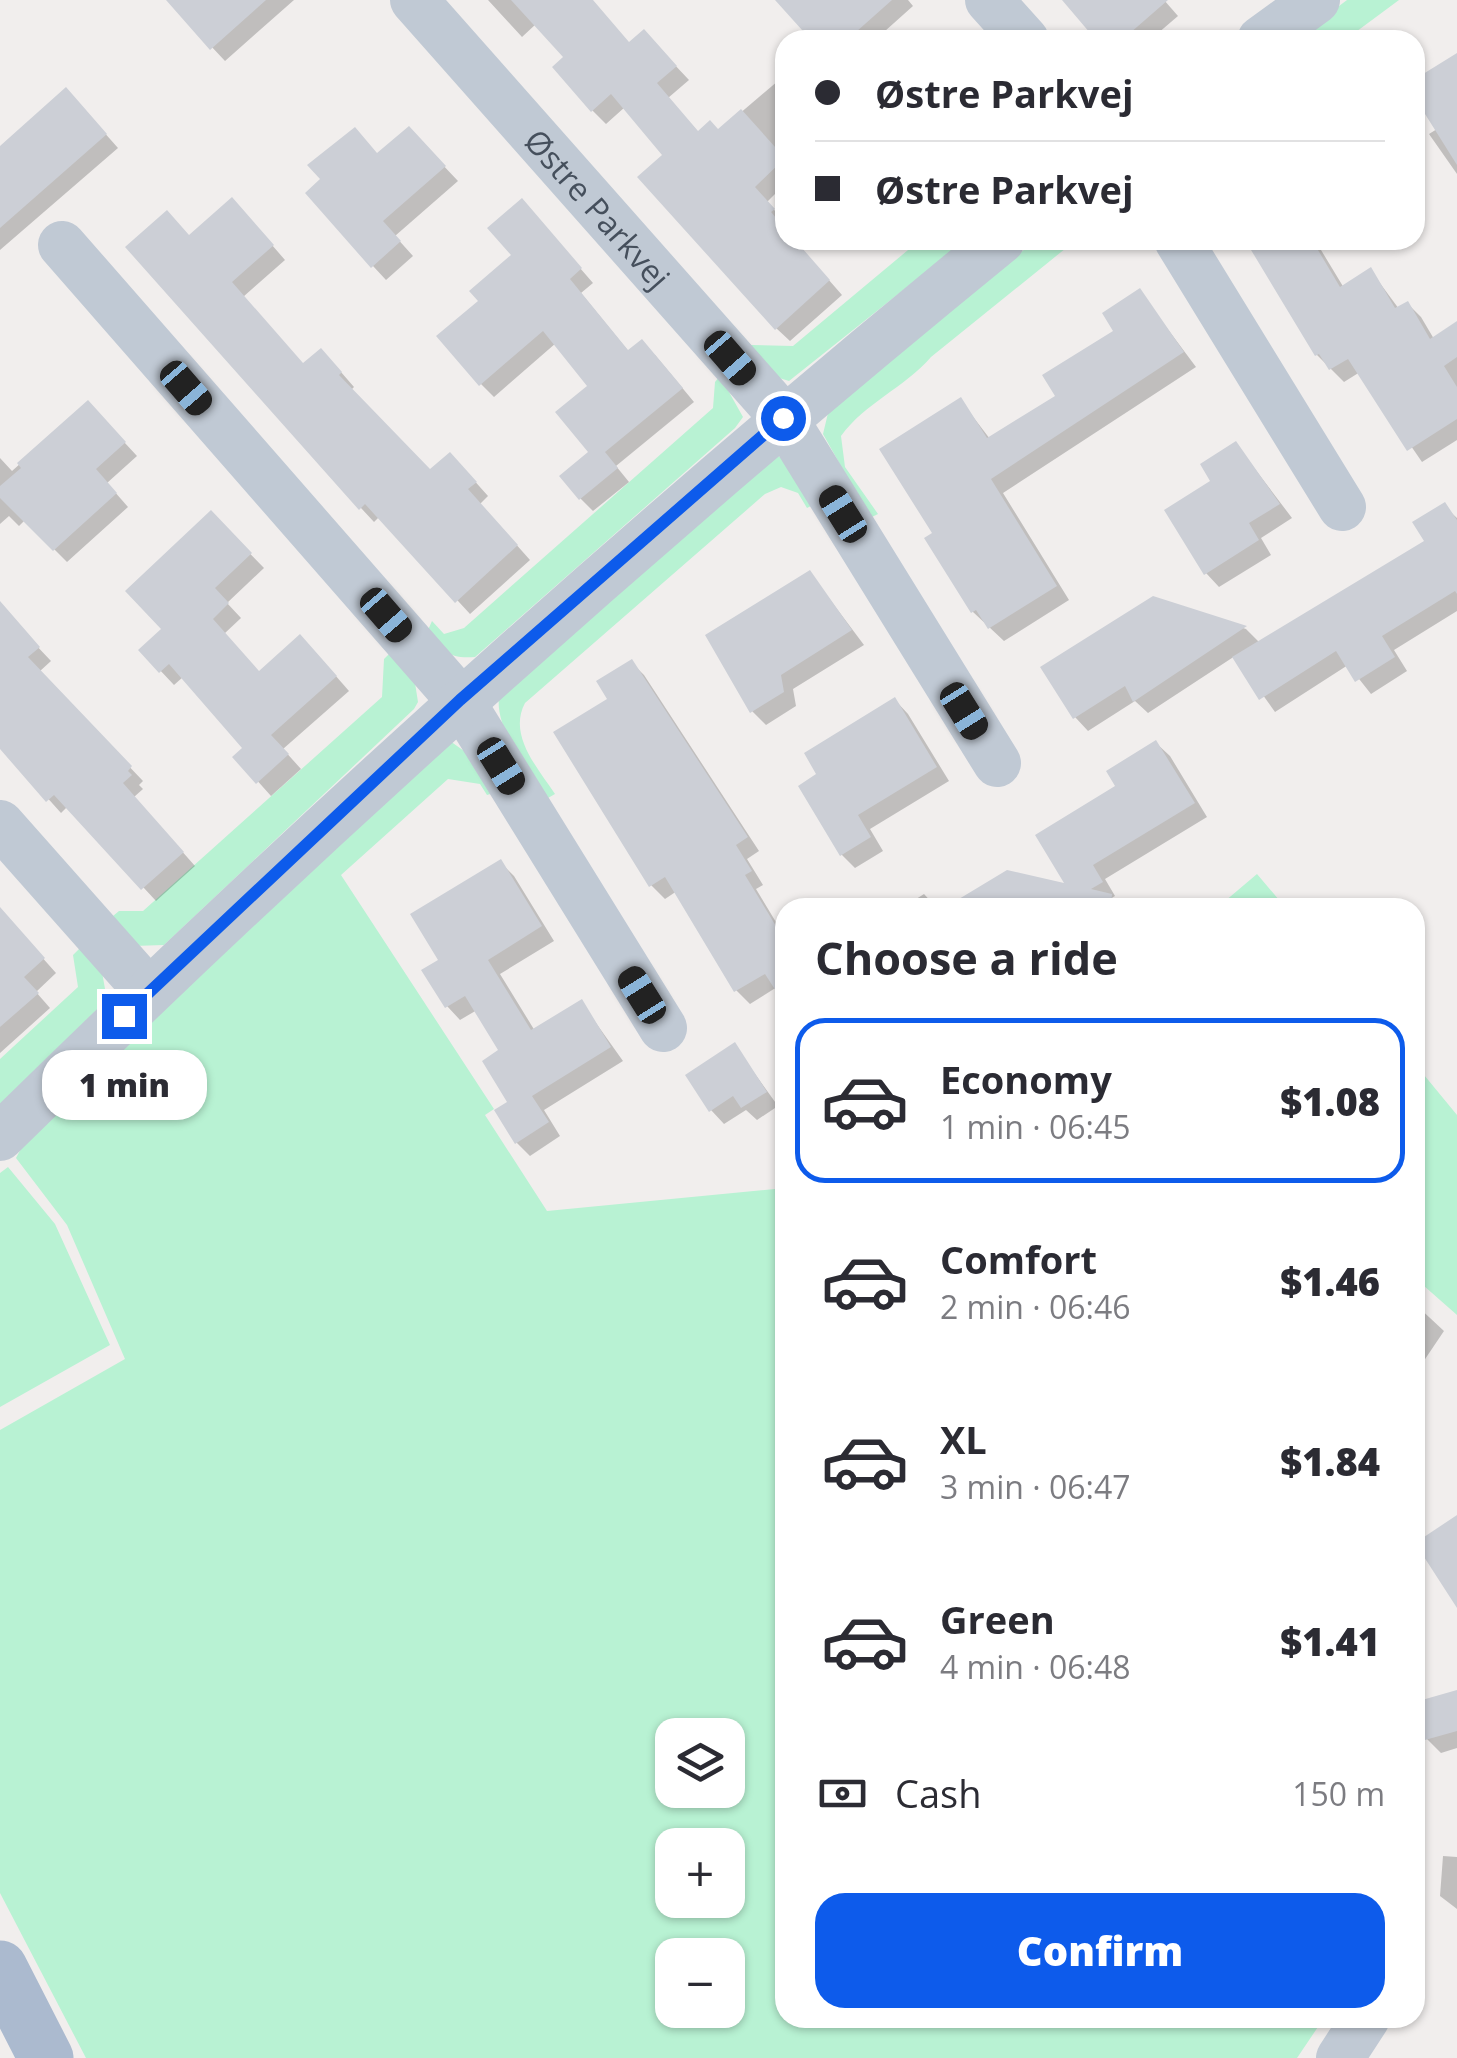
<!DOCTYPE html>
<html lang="en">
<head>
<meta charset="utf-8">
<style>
	body { margin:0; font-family:"Open Sans",sans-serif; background:#f7f7f7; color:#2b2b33; height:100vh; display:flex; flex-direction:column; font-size:38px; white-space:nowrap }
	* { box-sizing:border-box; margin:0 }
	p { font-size:32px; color:#7c7c81 }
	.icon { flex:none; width:55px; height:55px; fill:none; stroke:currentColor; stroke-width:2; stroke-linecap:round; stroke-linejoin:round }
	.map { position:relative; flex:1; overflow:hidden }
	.sheet { position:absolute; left:775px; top:898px; width:650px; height:1130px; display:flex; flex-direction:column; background:#fff; border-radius:30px; box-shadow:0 2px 8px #0004 }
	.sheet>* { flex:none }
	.top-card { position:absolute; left:775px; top:30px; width:650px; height:220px; border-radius:30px; box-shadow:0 2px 8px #0004; display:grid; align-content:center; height:220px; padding:0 40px; background:#fff }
	.tools { position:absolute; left:655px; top:1718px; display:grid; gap:20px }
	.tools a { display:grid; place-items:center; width:90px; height:90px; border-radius:20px; background:#fff; box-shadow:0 2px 8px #0004; font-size:50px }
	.end { position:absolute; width:45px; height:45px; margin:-22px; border:12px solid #0d5beb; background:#fff; box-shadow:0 0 0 5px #fff }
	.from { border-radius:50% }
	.bubble { position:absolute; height:70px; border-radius:30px; background:#fff; box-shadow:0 2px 8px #0004; font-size:32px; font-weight:800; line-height:70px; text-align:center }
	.car { position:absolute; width:30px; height:60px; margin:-30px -15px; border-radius:12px; box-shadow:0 0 8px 2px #0007; background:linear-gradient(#222 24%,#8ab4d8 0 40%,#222 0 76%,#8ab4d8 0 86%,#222 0) }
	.top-card b { display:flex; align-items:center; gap:35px; height:95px; font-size:38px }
	.top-card b+b { border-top:2px solid #e1e1e2 }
	.top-card i { width:25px; height:25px; background:#2b2b33 }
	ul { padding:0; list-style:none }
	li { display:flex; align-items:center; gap:30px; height:165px; margin:0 20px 15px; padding:0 20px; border:5px solid transparent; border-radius:30px }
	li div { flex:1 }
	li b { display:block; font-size:38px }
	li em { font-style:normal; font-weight:800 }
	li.current { border-color:#0d5beb }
	li>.icon { width:90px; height:90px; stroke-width:1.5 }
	h2 { padding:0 40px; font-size:45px; line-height:120px }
	.pay { display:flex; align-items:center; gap:25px; height:110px; padding:0 40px; font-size:38px }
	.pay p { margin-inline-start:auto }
	.cta { display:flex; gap:20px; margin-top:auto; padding:20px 40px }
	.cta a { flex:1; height:115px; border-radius:30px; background:#0d5beb; color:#fff; font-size:40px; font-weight:800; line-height:115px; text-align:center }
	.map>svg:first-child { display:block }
	.green { fill:#b8f2d3; fill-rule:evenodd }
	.shadow { fill:#0003 }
	.building { fill:#cccfd6 }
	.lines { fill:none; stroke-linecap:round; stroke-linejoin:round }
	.minor { stroke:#c0c9d4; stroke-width:48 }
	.primary { stroke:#abbacf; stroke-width:55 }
	.route { stroke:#0d5beb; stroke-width:12 }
	.labels { text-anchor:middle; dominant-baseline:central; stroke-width:8; stroke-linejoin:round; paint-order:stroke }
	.street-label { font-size:32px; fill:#454f5c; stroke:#fff }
</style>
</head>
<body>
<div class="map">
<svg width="1457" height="2058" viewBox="0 0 1457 2058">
	<rect width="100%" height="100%" fill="#f1eeed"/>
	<path class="green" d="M1347,0h52l-54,40h-51z
		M920,240h46l-177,141 -26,-8 -32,-50 20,22 42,1z
		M1036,240h40l-145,117c-27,31 -66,46 -90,79l4,31 33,47 -8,4 -47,-84 6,-25z
		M720,376l23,41 -8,11 -260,229c-26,2 -34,-6 -47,-27l4,-9 12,13 20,-6 249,-220 2,-26z
		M775,454l25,16 19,32 -12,6 -9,-15 -17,-6 -16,7 -240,209c-17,32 12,64 30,91l-7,4c-19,-29 -57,-71 -48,-107z
		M391,652l24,31 3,19 -4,7 -250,236 -31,1 -26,-25 12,-10h24l239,-214 2,-38z
		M450,741l24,17 23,34 -10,3 -7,-11 -32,-5 -107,96 153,234 -9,6 62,96 238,-23v830h539l-27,40h-1211l-86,-165v-463l125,-71 -58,-134 -51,-67 10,-19zM672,1735h56v55h-56zM672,1845h56v55h-56zM672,1955h56v55h-56z
		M1257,874l28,33h-67z
		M80,948l22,24 5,28 -107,104v-45l78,-72 -5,-32z
		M1415,1064l42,51v200l-42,-37z
		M8,1167l47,57 55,121 -110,62v-234z"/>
	<path class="shadow" d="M193,0h101l-69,61 -46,-49z
		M488,0h104l38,45 27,1 32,34 -21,18 31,35 19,-1 67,-57v109l-18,18 18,20v18h9l48,55 -52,46 -14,-13 -111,-173 -40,-48 -19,17 -14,-14 -26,-52 -30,-34 -14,13z
		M779,0h129l5,6 -38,34h-61z
		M1065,0h99l14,16 -28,24h-50z
		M1457,56v118l-28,-40 8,-5 -22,-36v-11z
		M79,104l39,44 -118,102v-101z
		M422,143l36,38 -63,55 18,20 -27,24 -13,-14 -50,-86 55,-25z
		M245,214l40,46 -42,37 61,69 30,-2 20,23 -3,3 80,82 32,-4 25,28 -8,8 50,56 -60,54 -90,-98 -6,6 -13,-14 -171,-271z
		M534,215l59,68 -12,10 48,59 26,3 39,47 -78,64 13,16 -36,29 -13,-13 12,-46 -2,-66 -34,-43 -62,54 -13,-13 1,-82 32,-47z
		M1242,240h84l-8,5 26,43 27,-17 28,38 9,-5 13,13 13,22h23v101l-35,22 -62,-90 -16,10 -27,-27 -61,-101z
		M1140,292l56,75 -193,126 66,107 -65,41 -31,-29 -37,-78 25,-133 29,38 68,-42 59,-66z
		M88,403l49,53 -30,27 21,24 -61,55 -42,-42 -6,6 -10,-10 -9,8v-66l12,13z
		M1236,444l56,74 -31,20 10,17 -52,32 -13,-14 8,-91z
		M1444,506l13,12v93l-63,39 13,21 -36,23 -23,-29 -73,47 -40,-56 -87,57 -13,-12 -47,30 -13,-14 79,-119 92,31 14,14 167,-102z
		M211,514l53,54 -37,35 14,15 -17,16 36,40 54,-23 35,40 -66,58 18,20 -30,27 -35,-39 10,-9 -63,-71 -9,8 -33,-35 24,-21z
		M810,573l54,72 -71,44 3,17 -30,19 -14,-14z
		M0,607l51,54 -12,11 104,109 -4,4 4,4 -9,8 61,69 -39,35 -88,-95 -7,7 -61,-68z
		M631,662l13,13 115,176 -12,8 16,26 -7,4 29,48v63l-8,-13 -27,17 -14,-14 -59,-99 -12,8 -14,-14 -40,-185z
		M895,700l13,14 41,67 -79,48 13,22 -28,17 -13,-13 -22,-80z
		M1156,743l14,13 37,61 -102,62 10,17 -20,12 -25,-21 48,-101z
		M500,862l14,14 40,65 -54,33 35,57 46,-29 42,59 -79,49 16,26 -30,20 -14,-14 -14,-91 -25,-41 -17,10 -13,-14 -5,-46z
		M924,894l13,14h-35z
		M0,910l56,63 -20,19 14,16 -50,45z
		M735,1046l43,60 -21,14 -11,-10 -22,14 -13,-14z
		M1415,1304l29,27 -29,43z
		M1457,1692v56l-16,5 -14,-14z
		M1443,1856l14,1v52l-17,-13z"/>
	<path class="building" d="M166,0h100l-56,50z
		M511,0h82l36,42 15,-13 33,37 -20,17 41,48 12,-11 8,9 23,-20 44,49 -30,29 20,22 -4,3 14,16v12h10l35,40 -55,50 -138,-153 25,-22 -51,-61 -20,18 -39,-45 11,-10z
		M775,0h117l-45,40h-36z
		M1062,0h106l-46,40h-26z
		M1457,53v112l-42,-67v-19z
		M66,87l41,47 -107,94v-82z
		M409,126l37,40 -63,55 18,20 -30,27 -66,-75 15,-14 -13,-14 48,-38 22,26z
		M232,197l42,48 -42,37 71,81 18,-15 21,24 -3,3 91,94 20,-17 27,30 -9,7 50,56 -63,58 -90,-99 -6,6 -234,-263 42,-37 22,25z
		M522,198l60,70 -12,11 58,71 14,-11 41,49 -78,64 13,16 -39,32 -20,-24 29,-24 -33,-40 32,-26 -44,-55 -64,55 -43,-50 42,-35 -9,-10 42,-36 -24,-27z
		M1245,240h67l28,47 31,-20 24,41 13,-7 22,38 27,-18v36l-13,9 13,21v32l-50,32 -59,-92 -19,11 -10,-16 -4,2z
		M1140,288l44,64 -193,127 66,107 -69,43 -12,-19 -5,3 -47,-75 8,-5 -53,-84 82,-52 26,41 68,-42 -13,-21 71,-44 -11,-18z
		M88,400l38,42 -30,27 21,24 -64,58 -53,-53v-12l21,-18 -4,-5z
		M1236,441l44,63 -31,19 10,17 -55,35 -40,-65 46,-29 -10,-17z
		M1445,502l12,18v74l-2,-3 -73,45 13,21 -40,25 -19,-31 -77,49 -27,-43 192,-116 -12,-19z
		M211,510l41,43 -37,35 14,15 -16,16 46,52 41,-37 37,42 -66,59 18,19 -33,30 -24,-27 10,-9 -73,-84 -10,9 -21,-23 23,-21 -36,-38z
		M810,570l42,60 -71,45 3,17 -34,21 -45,-78z
		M1153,596l94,30 -114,76 -8,-16 -52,33 -33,-52z
		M0,601l40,46 -12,10 104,109 -4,5 4,4 -9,8 61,69 -43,38 -87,-95 -8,7 -46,-53z
		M632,659l116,178 -12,8 16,26 -7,4 40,66v64l-20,-31 -31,18 -69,-115 -16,10 -96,-155 54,-33 -11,-18z
		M895,697l42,70 -79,48 13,22 -31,19 -42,-70 18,-12 -12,-21z
		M1156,740l39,63 -102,62 10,17 -12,7 21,5 -1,14h-167l63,-38 57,13 -29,-48 80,-49 -9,-15z
		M501,859l41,67 -54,34 43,70 51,-31 29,48 -79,49 17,26 -34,22 -21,-34 13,-8 -25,-41 16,-11 -33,-54 -20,12 -24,-38 17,-10 -28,-46z
		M0,907l45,51 -21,19 15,16 -39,34z
		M735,1042l32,50 -26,16 -8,-12 -24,16 -24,-37z
		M1457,1515v93l-42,-65z
		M1457,1690v41l-32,9 -10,-38z"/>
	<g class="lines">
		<g class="minor">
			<path id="s1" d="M414,0l369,417 214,346"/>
			<path d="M989,0l36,40"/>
			<path d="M1261,40l55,-40"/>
			<path d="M1178,240l164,267"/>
			<path d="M62,245l398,455 203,328"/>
			<path d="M0,824l148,167"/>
			<path d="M0,1137c320,-315 653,-613 1001,-897"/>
			<path d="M1340,2058l26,-40"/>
		</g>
		<path class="primary" d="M0,1968l46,90"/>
	</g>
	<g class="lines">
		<path class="route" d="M124,1016l336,-316 323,-282"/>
	</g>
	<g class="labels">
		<g class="street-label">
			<text stroke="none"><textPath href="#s1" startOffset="278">Østre Parkvej</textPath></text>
		</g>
	</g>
</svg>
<div class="tools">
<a><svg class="icon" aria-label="layers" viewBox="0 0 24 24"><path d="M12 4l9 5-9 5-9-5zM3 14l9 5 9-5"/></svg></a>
<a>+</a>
<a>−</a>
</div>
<i class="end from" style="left:783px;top:418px"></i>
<i class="end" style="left:124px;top:1016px"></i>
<div class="bubble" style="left:42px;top:1050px;width:165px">1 min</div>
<i class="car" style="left:730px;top:358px;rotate:139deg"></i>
<i class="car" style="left:186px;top:388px;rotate:139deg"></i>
<i class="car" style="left:843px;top:514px;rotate:328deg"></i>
<i class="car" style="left:386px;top:615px;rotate:139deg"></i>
<i class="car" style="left:964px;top:711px;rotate:148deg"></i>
<i class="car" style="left:501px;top:766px;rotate:148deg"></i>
<i class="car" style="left:642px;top:995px;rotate:328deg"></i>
<div class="top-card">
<b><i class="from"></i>Østre Parkvej</b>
<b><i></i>Østre Parkvej</b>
</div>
<section class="sheet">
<h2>Choose a ride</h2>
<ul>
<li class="current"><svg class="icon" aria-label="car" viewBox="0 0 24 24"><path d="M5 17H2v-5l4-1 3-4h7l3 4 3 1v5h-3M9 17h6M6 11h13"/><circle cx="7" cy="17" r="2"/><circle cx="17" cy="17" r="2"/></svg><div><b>Economy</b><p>1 min · 06:45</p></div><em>$1.08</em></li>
<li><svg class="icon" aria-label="car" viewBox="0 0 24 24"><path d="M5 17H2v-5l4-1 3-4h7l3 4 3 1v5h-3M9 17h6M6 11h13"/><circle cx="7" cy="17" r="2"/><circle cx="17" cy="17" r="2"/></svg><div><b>Comfort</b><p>2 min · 06:46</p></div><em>$1.46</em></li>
<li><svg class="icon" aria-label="car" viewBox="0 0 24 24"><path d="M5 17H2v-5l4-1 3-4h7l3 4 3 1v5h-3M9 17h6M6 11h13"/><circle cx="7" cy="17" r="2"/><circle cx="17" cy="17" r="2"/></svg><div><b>XL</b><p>3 min · 06:47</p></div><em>$1.84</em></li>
<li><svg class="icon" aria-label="car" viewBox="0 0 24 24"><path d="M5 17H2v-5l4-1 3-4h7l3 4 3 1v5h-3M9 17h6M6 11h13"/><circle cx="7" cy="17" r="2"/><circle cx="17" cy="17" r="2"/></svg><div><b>Green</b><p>4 min · 06:48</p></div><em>$1.41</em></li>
</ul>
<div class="pay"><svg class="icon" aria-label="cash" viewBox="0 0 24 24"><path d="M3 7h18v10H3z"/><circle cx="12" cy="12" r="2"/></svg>Cash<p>150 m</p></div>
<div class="cta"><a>Confirm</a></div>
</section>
</div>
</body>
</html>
